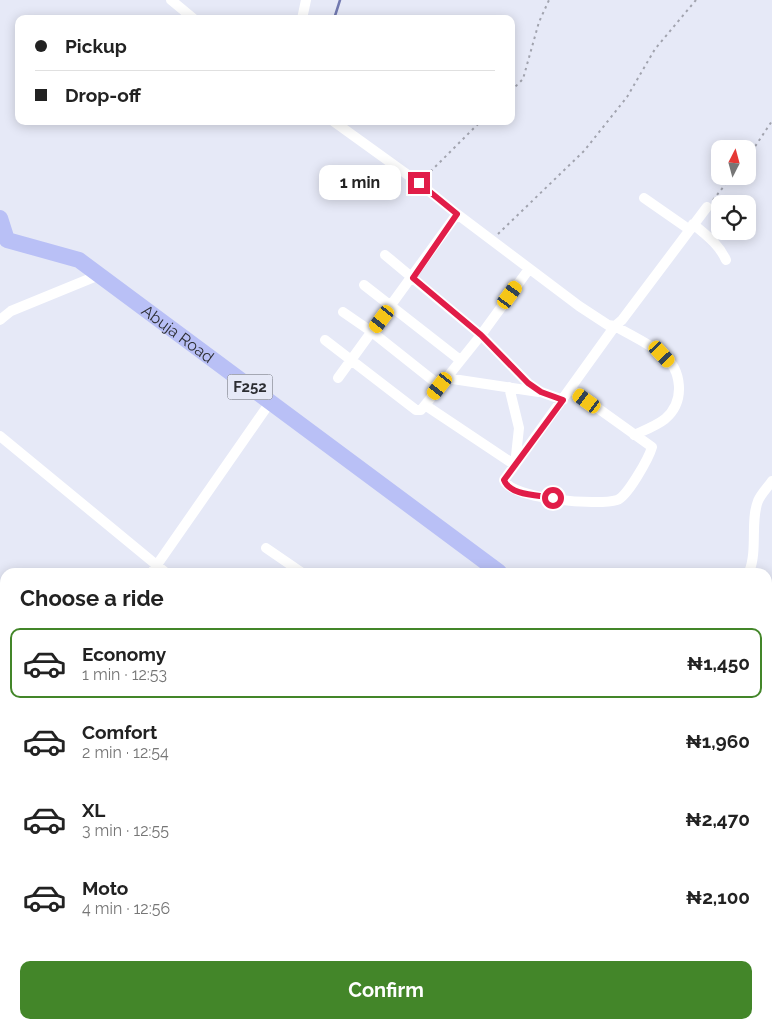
<!DOCTYPE html>
<html lang="en">
<head>
<meta charset="utf-8">
<style>
	body { margin:0; font-family:Raleway,sans-serif; background:#f2f2f2; color:#222; height:100vh; display:flex; flex-direction:column; font-size:19px; white-space:nowrap }
	* { box-sizing:border-box; margin:0 }
	p { font-size:16px; color:#767676 }
	.icon { flex:none; width:28px; height:28px; fill:none; stroke:currentColor; stroke-width:2; stroke-linecap:round; stroke-linejoin:round }
	.map { position:relative; flex:1; overflow:hidden }
	.panel { position:absolute; left:0px; top:568px; width:772px; height:461px; display:flex; flex-direction:column; background:#fff; border-radius:15px 15px 0 0; box-shadow:0 2px 12px #0003 }
	.panel>* { flex:none }
	.banner { position:absolute; left:15px; top:15px; width:500px; height:110px; border-radius:10px; box-shadow:0 2px 12px #0003; display:grid; align-content:center; height:110px; padding:0 20px; background:#fff }
	.needle { width:32px; rotate:6deg }
	.controls { position:absolute; left:711px; top:140px; display:grid; gap:10px }
	.controls a { display:grid; place-items:center; width:45px; height:45px; border-radius:10px; background:#fff; box-shadow:0 2px 12px #0003; font-size:25px }
	.end { position:absolute; width:22px; height:22px; margin:-11px; border:6px solid #e11d48; background:#fff; box-shadow:0 0 0 2px #fff }
	.from { border-radius:50% }
	.bubble { position:absolute; height:35px; border-radius:10px; background:#fff; box-shadow:0 2px 12px #0003; font-size:16px; font-weight:700; line-height:35px; text-align:center }
	.car { position:absolute; width:15px; height:30px; margin:-15px -8px; border-radius:6px; box-shadow:0 0 4px 1px #0007; background:linear-gradient(#f5c518 24%,#345 0 40%,#f5c518 0 76%,#345 0 86%,#f5c518 0) }
	.banner b { display:flex; align-items:center; gap:18px; height:48px; font-size:19px }
	.banner b+b { border-top:1px solid #e0e0e0 }
	.banner i { width:12px; height:12px; background:#222 }
	ul { padding:0; list-style:none }
	li { display:flex; align-items:center; gap:15px; height:70px; margin:0 10px 8px; padding:0 10px; border:2px solid transparent; border-radius:10px }
	li div { flex:1 }
	li b { display:block; font-size:19px }
	li em { font-style:normal; font-weight:700 }
	li.active { border-color:#438629 }
	li>.icon { width:45px; height:45px; stroke-width:1.5 }
	h2 { padding:0 20px; font-size:22px; line-height:60px }
	.primary-button { display:flex; gap:10px; margin-top:auto; padding:10px 20px }
	.primary-button a { flex:1; height:58px; border-radius:10px; background:#438629; color:#fff; font-size:20px; font-weight:700; line-height:58px; text-align:center }
	.map>svg:first-child { display:block }
	.lines { fill:none; stroke-linecap:round; stroke-linejoin:round }
	.stream { stroke:#7279b0; stroke-width:2.5 }
	.path { stroke:#a1a3ae; stroke-width:2; stroke-dasharray:2.5 4; stroke-linecap:butt }
	.street { stroke:#fff; stroke-width:10 }
	.primary { stroke:#b9c0f6; stroke-width:16 }
	.route { stroke:#e11d48; stroke-width:6 }
	.labels { text-anchor:middle; dominant-baseline:central; stroke-width:5; stroke-linejoin:round; paint-order:stroke }
	.shield { fill:#e6e9f7; stroke:#64666e; stroke-width:1 }
	.shield-label { font-size:15px; font-weight:bold; fill:#2d2e33 }
	.street-label { font-size:16px; fill:#2d2e33; stroke:#e6e9f7 }
</style>
</head>
<body>
<div class="map">
<svg width="772" height="1028" viewBox="0 0 772 1028">
	<rect width="100%" height="100%" fill="#e6e9f7"/>
	<g class="lines">
		<path class="stream" d="M334,19l6,-19"/>
		<path class="path" d="M511,91l12,-12 16,-57 10,-22
			M748,157l24,-36
			M426,176l55,-55
			M713,200l19,-24
			M498,234l86,-83 43,-54 28,-48 41,-49"/>
		<path class="street" d="M171,0l23,19
			M302,19l4,-19
			M333,121l86,62 38,31 122,92 29,19 7,1 7,-6 85,-113
			M644,198l46,32
			M693,224c13,11 26,20 33,36
			M385,255l96,80 47,48 13,9 22,8
			M364,285l96,75
			M343,312l29,20 68,54
			M0,320l11,-9 88,-36
			M325,340l91,70h5l60,-75 48,-66
			M338,378l119,-164
			M446,378l93,14
			M509,387l10,41 -4,37
			M571,389l81,58c-3,11 -25,50 -35,53 -19,6 -106,-1 -113,-20l11,-15 100,-139c15,9 33,17 47,28 20,15 24,47 3,65 -9,7 -20,11 -31,16
			M425,405l90,60
			M0,436l165,136
			M266,548l35,24
			M152,572l119,-171
			M749,572c9,-22 1,-51 9,-71 3,-7 10,-14 14,-20
			M0,590l5,4
			M768,627l4,-1
			M0,773l5,-6
			M0,887l5,4
			M768,923l4,-5
			M440,1024l12,4
			M0,1026l5,-6
			M64,1028v-4
			M182,1028l3,-4
			M230,1028l1,-4
			M355,1028l2,-4
			M505,1028l2,-4
			M572,1028l2,-4
			M729,1028l1,-4"/>
		<g class="primary">
			<path id="s1" d="M0,218l7,22 72,20 420,312"/>
			<path d="M768,772l4,3"/>
		</g>
	</g>
	<g class="lines">
		<path class="route" d="M419,183l38,31 -44,64 68,57 47,48 13,9 22,8 -59,80c6,16 35,15 49,18"/>
	</g>
	<g class="labels">
		<rect class="shield" x="227.5" y="374.5" width="45" height="25" rx="4"/>
		<g class="shield-label">
			<text x="250" y="387">F252</text>
		</g>
		<g class="street-label">
			<text stroke="none"><textPath href="#s1" startOffset="221">Abuja Road</textPath></text>
		</g>
	</g>
</svg>
<div class="controls">
<a><svg class="needle" viewBox="-14 -14 28 28"><path d="M0-13l5 13h-10z" fill="#e53935"/><path d="M0 13l5-13h-10z" fill="#767676"/></svg></a>
<a><svg class="icon" aria-label="locate" viewBox="0 0 24 24"><circle cx="12" cy="12" r="6"/><path d="M12 2v4M12 18v4M2 12h4M18 12h4"/></svg></a>
</div>
<i class="end from" style="left:553px;top:498px"></i>
<i class="end" style="left:419px;top:183px"></i>
<div class="bubble" style="left:319px;top:165px;width:82px">1 min</div>
<i class="car" style="left:510px;top:295px;rotate:36deg"></i>
<i class="car" style="left:382px;top:319px;rotate:217deg"></i>
<i class="car" style="left:662px;top:354px;rotate:137deg"></i>
<i class="car" style="left:440px;top:386px;rotate:218deg"></i>
<i class="car" style="left:587px;top:401px;rotate:306deg"></i>
<div class="banner">
<b><i class="from"></i>Pickup</b>
<b><i></i>Drop-off</b>
</div>
<section class="panel">
<h2>Choose a ride</h2>
<ul>
<li class="active"><svg class="icon" aria-label="car" viewBox="0 0 24 24"><path d="M5 17H2v-5l4-1 3-4h7l3 4 3 1v5h-3M9 17h6M6 11h13"/><circle cx="7" cy="17" r="2"/><circle cx="17" cy="17" r="2"/></svg><div><b>Economy</b><p>1 min · 12:53</p></div><em>₦1,450</em></li>
<li><svg class="icon" aria-label="car" viewBox="0 0 24 24"><path d="M5 17H2v-5l4-1 3-4h7l3 4 3 1v5h-3M9 17h6M6 11h13"/><circle cx="7" cy="17" r="2"/><circle cx="17" cy="17" r="2"/></svg><div><b>Comfort</b><p>2 min · 12:54</p></div><em>₦1,960</em></li>
<li><svg class="icon" aria-label="car" viewBox="0 0 24 24"><path d="M5 17H2v-5l4-1 3-4h7l3 4 3 1v5h-3M9 17h6M6 11h13"/><circle cx="7" cy="17" r="2"/><circle cx="17" cy="17" r="2"/></svg><div><b>XL</b><p>3 min · 12:55</p></div><em>₦2,470</em></li>
<li><svg class="icon" aria-label="car" viewBox="0 0 24 24"><path d="M5 17H2v-5l4-1 3-4h7l3 4 3 1v5h-3M9 17h6M6 11h13"/><circle cx="7" cy="17" r="2"/><circle cx="17" cy="17" r="2"/></svg><div><b>Moto</b><p>4 min · 12:56</p></div><em>₦2,100</em></li>
</ul>
<div class="primary-button"><a>Confirm</a></div>
</section>
</div>
</body>
</html>
